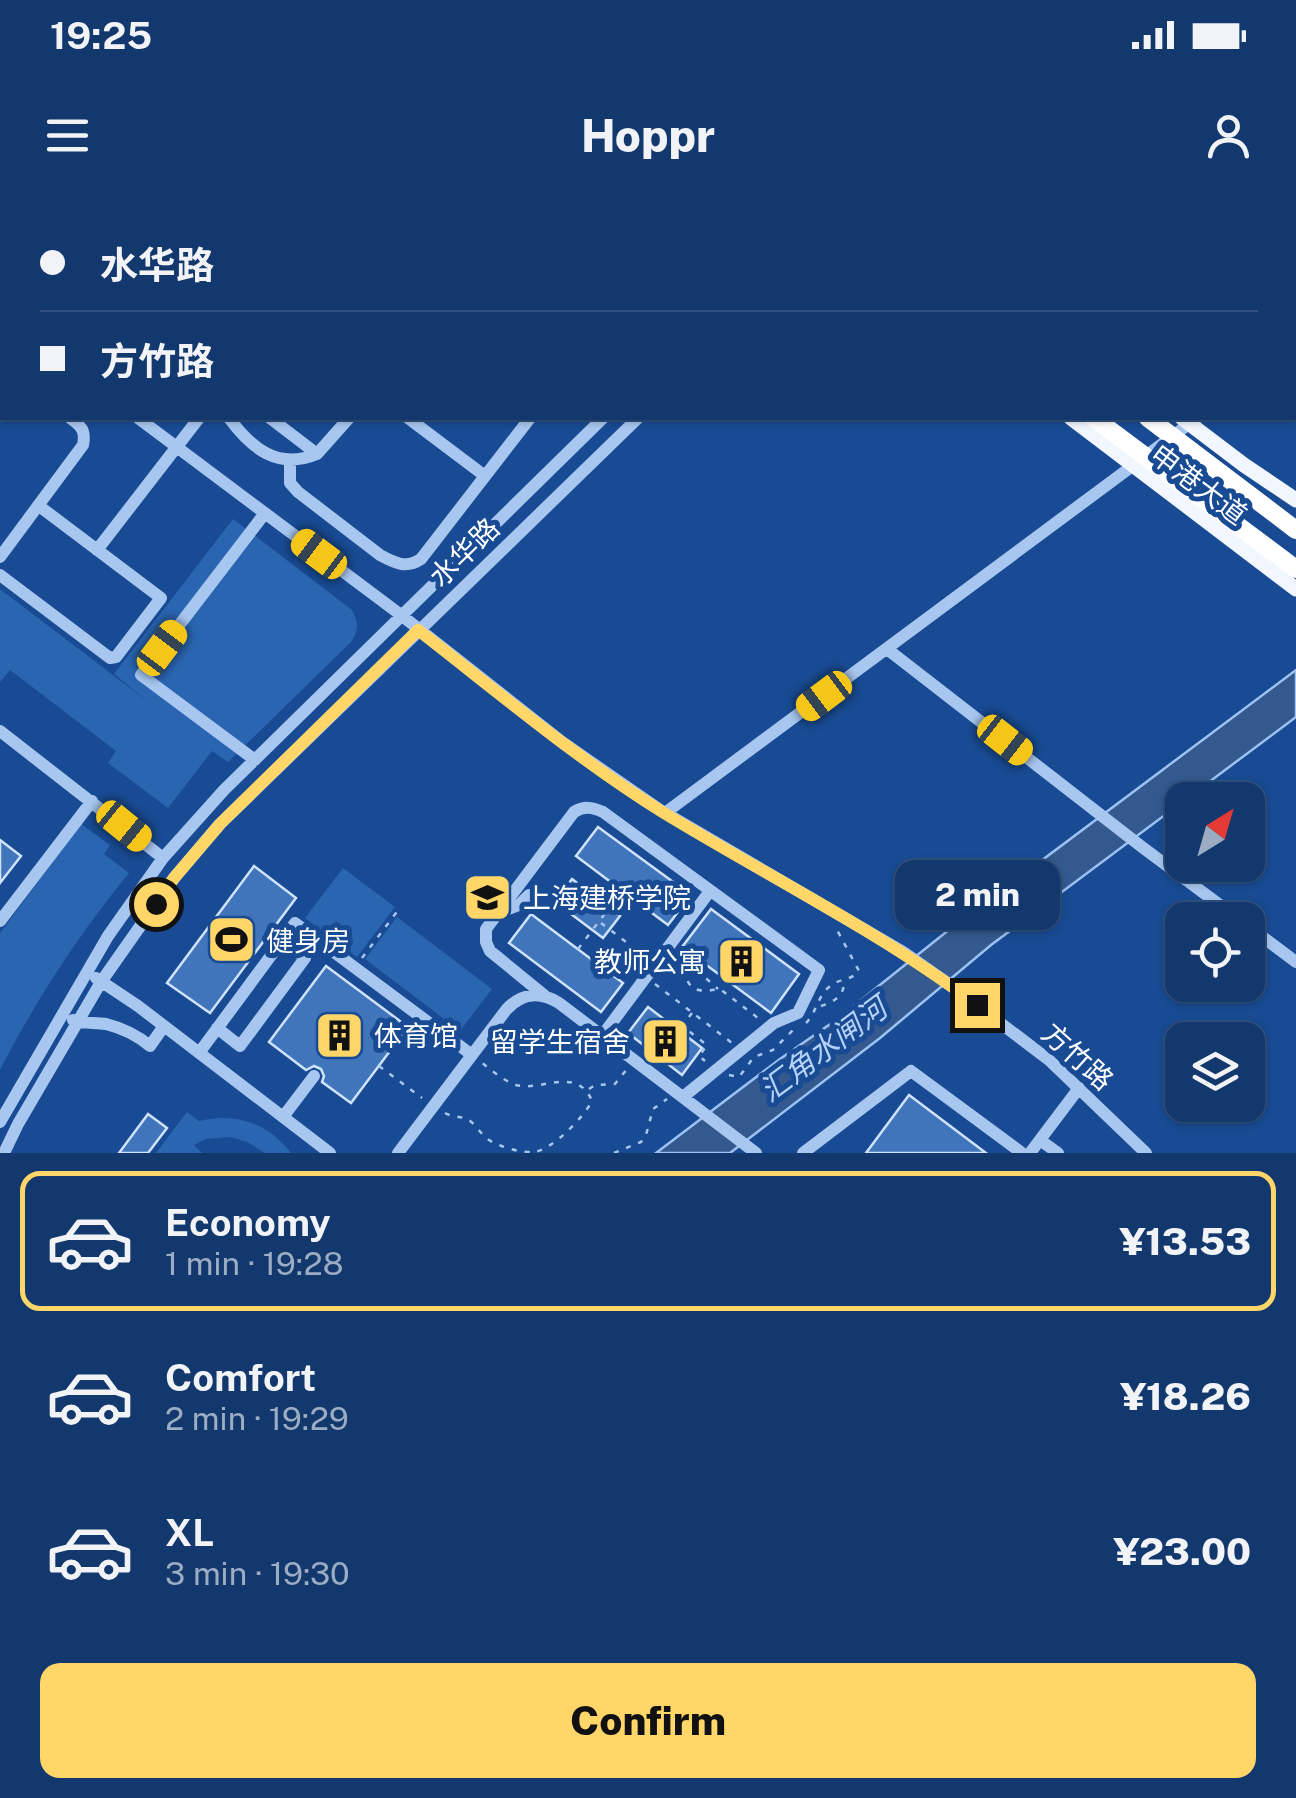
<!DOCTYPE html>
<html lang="en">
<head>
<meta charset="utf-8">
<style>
	body { margin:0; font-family:"Public Sans","Noto Sans SC",sans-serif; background:#1b3f73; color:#f1f3f6; height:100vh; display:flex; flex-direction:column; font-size:38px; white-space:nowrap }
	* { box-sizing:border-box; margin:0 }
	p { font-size:32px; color:#9cacc2 }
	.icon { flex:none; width:55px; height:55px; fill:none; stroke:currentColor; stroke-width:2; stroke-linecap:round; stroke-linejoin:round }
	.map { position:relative; height:953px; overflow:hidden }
	.panel { display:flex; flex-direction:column; background:#12386e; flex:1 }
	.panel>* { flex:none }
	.top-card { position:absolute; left:0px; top:0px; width:1298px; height:220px; box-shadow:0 2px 8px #0004,0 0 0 2px #315281; display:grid; align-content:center; height:220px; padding:0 40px; background:#12386e }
	.needle { width:65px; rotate:37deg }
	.controls { position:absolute; left:1165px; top:582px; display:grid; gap:20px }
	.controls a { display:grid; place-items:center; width:100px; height:100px; border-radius:20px; background:#12386e; box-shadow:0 2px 8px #0004,0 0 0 2px #315281; font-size:50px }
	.end { position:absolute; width:45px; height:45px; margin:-22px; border:12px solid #ffd667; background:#111; box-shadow:0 0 0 5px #111 }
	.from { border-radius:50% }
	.bubble { position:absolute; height:70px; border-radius:20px; background:#12386e; box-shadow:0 2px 8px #0004,0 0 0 2px #315281; font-size:32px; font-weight:800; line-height:70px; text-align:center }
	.car { position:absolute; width:30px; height:60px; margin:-30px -15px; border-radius:12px; box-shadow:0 0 8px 2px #0007; background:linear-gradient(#f5c518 24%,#345 0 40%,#f5c518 0 76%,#345 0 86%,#f5c518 0) }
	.top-card b { display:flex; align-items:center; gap:35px; height:95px; font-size:38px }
	.top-card b+b { border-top:2px solid #315281 }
	.top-card i { width:25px; height:25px; background:#f1f3f6 }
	ul { padding:18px 0 0; list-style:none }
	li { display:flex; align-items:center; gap:30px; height:140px; margin:0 20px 15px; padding:0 20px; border:5px solid transparent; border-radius:20px }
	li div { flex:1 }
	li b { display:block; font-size:38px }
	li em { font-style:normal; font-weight:800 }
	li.on { border-color:#ffd667 }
	li>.icon { width:90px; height:90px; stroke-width:1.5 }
	.primary-button { display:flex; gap:20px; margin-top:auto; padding:20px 40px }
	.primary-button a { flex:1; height:115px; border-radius:20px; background:#ffd667; color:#111; font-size:40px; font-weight:800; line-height:115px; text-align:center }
	.status { display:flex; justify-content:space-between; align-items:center; height:70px; padding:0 50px; background:#12386e; direction:ltr }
	.status svg { height:28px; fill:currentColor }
	header { display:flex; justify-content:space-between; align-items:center; height:130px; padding:0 40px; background:#12386e; font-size:45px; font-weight:800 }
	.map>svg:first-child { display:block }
	.green { fill:#2a65b2 }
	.water { fill:#33598e; stroke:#9bc2f3; stroke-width:2.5 }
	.building { fill:#4075bb; stroke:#cfe2fb; stroke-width:2.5 }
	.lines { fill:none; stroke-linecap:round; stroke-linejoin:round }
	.path { stroke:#a8c7f0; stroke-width:2.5; stroke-dasharray:5 8; stroke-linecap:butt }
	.minor { stroke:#a8c7f0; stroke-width:12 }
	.major { stroke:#f1f6ff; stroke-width:15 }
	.highway { stroke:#fff; stroke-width:18 }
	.highway-bridge { stroke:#fff; stroke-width:18 }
	.route { stroke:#ffd667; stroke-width:12 }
	.labels { text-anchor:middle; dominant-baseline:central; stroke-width:10; stroke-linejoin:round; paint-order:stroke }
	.street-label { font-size:28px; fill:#fff; stroke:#184b93 }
	.poi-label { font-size:28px; fill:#fff; stroke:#184b93; text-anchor:start }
	.water-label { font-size:30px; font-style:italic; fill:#b4d1f7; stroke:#184b93 }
</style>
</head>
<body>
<div class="status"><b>19:25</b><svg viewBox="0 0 49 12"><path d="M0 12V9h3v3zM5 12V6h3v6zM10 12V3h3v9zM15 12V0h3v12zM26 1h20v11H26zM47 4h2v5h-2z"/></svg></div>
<header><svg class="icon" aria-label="menu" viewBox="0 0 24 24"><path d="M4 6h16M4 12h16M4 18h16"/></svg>Hoppr<svg class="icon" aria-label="person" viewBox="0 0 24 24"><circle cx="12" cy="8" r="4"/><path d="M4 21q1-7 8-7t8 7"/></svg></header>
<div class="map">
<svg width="1296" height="953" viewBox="0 0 1296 953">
	<rect width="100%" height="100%" fill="#184b93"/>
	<path class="green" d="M233,319l119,91c7,13 7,21 -2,33l-122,119 -16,-11 -44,57 -60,-45 8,-12 -106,-81 -10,12v-93l151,115 -37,-30z
		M81,624l29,21 -6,9 25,19c-50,61 -93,127 -129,197v-137z
		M343,668l52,39 -38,50 -52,-39z
		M397,717l95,72 -32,42 -95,-72z
		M187,912l12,9c37,-9 69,2 92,32h-26l-18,-11 -16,-5 -25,2 -12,6 8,8h-46z"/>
	<path class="water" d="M1296,470v47l-305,228 -111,93 -150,115h-74l124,-94 56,-39 114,-91z"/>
	<path class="building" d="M598,627l93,68 -23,30 -92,-69z
		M0,640l21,16 -21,27z
		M254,666l42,32 -86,115 -43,-30z
		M572,679l48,37 -17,22 -48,-36z
		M711,709l88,65 -28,39 -89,-66z
		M531,714l92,69 -22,29 -92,-69z
		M326,766l82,61 -57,76 -29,-21 2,-6 -3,-7 -7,-3 -8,4 -37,-28z
		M648,807l54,41 -20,27 -54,-42z
		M909,895l77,58h-120z
		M148,914l19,14 -19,25h-29z"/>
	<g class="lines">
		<path class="path" d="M601,723l45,34
			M578,749l44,-58
			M362,758l37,-49
			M674,759c19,20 7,37 46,30l38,29
			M683,769l16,3 19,17
			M655,784l77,59
			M821,806c12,-4 23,-9 23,-24
			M692,813l-10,13 25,19 -8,11 6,5
			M806,823c10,-10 12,-27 23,-36 10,-9 22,-6 30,-16l-23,-43
			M379,866l43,32
			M729,875l10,2 15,-20 19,-7 21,-21
			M589,889l6,-4 20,-1 12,-15
			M445,913c7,4 14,3 22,6 8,4 14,16 22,21 11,7 32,13 45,12 18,-2 50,-35 58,-51 -15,-36 -51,-9 -76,-16 -12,-4 -25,-15 -35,-23
			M614,953l27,-11 5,-7 7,-26 14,-10"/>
		<path class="minor" d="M350,0l3,2
			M22,2l3,-2
			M821,2l2,-2
			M0,30l2,-4
			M0,117l2,2
			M0,143l2,-3
			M1295,148l1,-1
			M0,166l2,2
			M138,218l263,197 161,127 98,68 243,142 50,35 96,73 97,93
			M229,218c23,31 49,52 88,36
			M270,218l47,36 32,-36
			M408,218l77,58
			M290,262v21l8,9 82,63c15,8 26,14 41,4l109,-141
			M97,350l102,-132
			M0,357l83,-112c3,-15 -2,-19 -13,-27
			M0,375l110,83 6,-1 45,-59 -122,-92
			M887,449l255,198 98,73
			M0,531l163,127
			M255,560l-114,-85 124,-162
			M665,613l532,-395
			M498,713l21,-8 10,-10
			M0,721l92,-120
			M1248,726l48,36
			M96,778l42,28 192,147
			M545,796l-55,-45 -4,-9v-13l88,-117c10,-6 18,-5 29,0l216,158 -21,43 -24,10 -91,74
			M73,820c11,4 22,2 33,4 16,4 31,11 44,22l14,-20
			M217,828l23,18 65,-88 -23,-17
			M602,836l108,-145
			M199,853l96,-130 177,132
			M283,917l31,-41
			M0,922l108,-186 55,-78 61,-68 379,-372
			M1040,940l18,13
			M4,953l14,-29 83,-142 73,-104 46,-54 418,-406
			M398,953l108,-143c15,-17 34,-19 53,-7l197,150
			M803,953l108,-82 111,82
			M1030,953l49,-65"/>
		<path class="major" d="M788,0l4,2
			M898,0l4,2
			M1071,218l225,171
			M1182,218l62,47 52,35"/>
		<path class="highway" d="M804,0l4,2"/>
		<path class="highway-bridge" d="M861,0l4,2
			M1094,218l202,151
			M1148,218l148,112"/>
	</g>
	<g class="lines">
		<path class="route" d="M156,704l18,-26 46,-54 198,-194c80,62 159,129 246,183 105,64 215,118 313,192"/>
	</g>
	<defs>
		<symbol id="university-square" viewBox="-11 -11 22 22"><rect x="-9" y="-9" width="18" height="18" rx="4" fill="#ffd667" stroke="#184b93"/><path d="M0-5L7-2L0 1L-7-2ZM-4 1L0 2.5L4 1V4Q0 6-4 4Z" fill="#111"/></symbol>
		<symbol id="stadium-square" viewBox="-11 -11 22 22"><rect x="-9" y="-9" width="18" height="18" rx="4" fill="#ffd667" stroke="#184b93"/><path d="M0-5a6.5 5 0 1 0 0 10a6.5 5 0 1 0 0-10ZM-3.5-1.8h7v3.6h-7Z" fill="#111"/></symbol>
		<symbol id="building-square" viewBox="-11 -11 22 22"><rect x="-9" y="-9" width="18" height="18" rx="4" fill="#ffd667" stroke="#184b93"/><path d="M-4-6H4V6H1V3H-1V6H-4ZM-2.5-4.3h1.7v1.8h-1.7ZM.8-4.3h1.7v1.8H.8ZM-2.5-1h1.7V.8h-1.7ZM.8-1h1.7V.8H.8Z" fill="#111"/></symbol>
	</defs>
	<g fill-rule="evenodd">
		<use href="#university-square" x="460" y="670" width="55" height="55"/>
		<use href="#stadium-square" x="204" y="712" width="55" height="55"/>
		<use href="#building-square" x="714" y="734" width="55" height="55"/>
		<use href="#building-square" x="312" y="808" width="55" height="55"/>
		<use href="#building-square" x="638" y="814" width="55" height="55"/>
	</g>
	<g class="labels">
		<g class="street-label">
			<text transform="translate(1199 284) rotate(37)">申港大道</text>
			<text transform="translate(464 352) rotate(-44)">水华路</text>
			<text transform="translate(1078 856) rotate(42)">方竹路</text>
		</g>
		<g class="poi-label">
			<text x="523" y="697">上海建桥学院</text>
			<text x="266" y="740">健身房</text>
			<text x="706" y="761" text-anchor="end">教师公寓</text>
			<text x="374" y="835">体育馆</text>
			<text x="630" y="841" text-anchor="end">留学生宿舍</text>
		</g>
		<g class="water-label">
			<text transform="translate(823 849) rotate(-37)">汇角水闸河</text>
		</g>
	</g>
</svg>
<div class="controls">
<a><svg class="needle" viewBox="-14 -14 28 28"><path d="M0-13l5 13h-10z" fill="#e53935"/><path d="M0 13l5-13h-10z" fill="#9cacc2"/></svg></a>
<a><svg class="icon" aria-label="locate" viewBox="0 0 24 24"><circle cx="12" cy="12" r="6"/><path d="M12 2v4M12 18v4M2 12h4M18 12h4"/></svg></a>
<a><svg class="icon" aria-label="layers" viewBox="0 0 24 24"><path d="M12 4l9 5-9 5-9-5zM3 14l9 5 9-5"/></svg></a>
</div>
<i class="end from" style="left:156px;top:704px"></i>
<i class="end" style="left:977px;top:805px"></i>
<div class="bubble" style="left:895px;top:660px;width:165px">2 min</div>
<i class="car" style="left:319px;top:354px;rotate:307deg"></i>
<i class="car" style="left:162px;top:448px;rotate:37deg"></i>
<i class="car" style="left:824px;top:496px;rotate:233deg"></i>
<i class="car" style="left:1005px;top:540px;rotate:128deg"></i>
<i class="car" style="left:124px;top:626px;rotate:129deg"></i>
<div class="top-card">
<b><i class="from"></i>水华路</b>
<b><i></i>方竹路</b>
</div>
</div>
<section class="panel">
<ul>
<li class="on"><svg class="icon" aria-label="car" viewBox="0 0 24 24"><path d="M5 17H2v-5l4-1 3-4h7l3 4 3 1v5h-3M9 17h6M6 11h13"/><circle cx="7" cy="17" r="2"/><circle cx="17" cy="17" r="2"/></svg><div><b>Economy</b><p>1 min · 19:28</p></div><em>¥13.53</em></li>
<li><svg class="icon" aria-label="car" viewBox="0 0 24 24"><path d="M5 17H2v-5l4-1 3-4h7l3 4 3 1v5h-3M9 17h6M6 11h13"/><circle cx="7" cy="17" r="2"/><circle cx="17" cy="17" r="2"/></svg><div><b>Comfort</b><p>2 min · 19:29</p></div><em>¥18.26</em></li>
<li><svg class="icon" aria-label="car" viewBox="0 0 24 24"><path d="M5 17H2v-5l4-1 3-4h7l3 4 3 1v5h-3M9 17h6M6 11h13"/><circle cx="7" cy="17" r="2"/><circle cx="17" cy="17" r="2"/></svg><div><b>XL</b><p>3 min · 19:30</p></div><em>¥23.00</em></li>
</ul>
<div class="primary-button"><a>Confirm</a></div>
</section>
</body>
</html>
